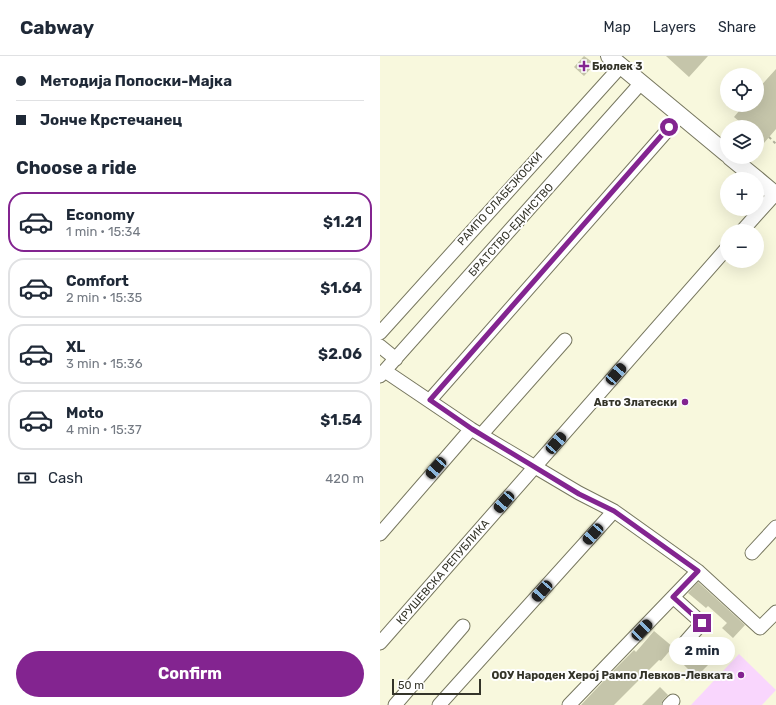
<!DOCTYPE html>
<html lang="en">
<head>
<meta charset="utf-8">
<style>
	body { margin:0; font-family:Rubik,sans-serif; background:#f6f6f7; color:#1f2937; height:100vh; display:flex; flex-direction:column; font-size:15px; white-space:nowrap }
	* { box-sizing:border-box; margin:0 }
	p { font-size:13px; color:#747a83 }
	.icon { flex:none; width:22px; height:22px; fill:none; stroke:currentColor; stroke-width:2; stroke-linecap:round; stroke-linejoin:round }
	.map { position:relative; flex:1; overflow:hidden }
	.panel { display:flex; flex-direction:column; background:#fff; width:380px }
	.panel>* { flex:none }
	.hud { display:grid; align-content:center; height:88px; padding:0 16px; background:#fff }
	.controls { position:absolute; left:340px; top:12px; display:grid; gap:8px }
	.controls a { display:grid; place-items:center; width:44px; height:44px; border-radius:50%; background:#fff; box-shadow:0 4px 16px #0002; font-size:20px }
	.scale { position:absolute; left:12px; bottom:10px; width:89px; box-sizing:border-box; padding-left:4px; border:2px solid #343429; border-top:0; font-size:11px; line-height:14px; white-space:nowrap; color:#343429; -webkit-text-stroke:3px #fff; paint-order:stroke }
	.end { position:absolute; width:18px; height:18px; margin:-9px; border:5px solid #832490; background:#fff; box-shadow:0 0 0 2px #fff }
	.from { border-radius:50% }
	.bubble { position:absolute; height:28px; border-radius:14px; background:#fff; box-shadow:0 4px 16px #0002; font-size:13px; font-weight:700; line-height:28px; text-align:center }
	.car { position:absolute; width:12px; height:24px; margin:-12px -6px; border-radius:5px; box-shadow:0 0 3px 1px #0007; background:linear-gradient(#222 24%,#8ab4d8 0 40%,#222 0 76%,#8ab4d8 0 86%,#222 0) }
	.hud b { display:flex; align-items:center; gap:14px; height:38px; font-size:15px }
	.hud b+b { border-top:1px solid #e0e1e3 }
	.hud i { width:10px; height:10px; background:#1f2937 }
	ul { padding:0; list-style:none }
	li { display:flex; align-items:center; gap:12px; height:60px; margin:0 8px 6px; padding:0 8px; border:2px solid #e0e1e3; border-radius:16px }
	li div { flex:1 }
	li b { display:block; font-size:15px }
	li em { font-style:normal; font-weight:700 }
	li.selected { border-color:#832490 }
	li>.icon { width:36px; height:36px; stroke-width:1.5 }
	h2 { padding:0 16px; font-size:18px; line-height:48px }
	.pay { display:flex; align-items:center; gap:10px; height:44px; padding:0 16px; font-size:15px }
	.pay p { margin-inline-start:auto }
	.button { display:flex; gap:8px; margin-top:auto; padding:8px 16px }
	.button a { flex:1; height:46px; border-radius:24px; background:#832490; color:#fff; font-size:16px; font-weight:700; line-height:46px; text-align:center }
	header { display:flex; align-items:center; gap:24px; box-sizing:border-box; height:56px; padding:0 20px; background:#fff; border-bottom:1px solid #e0e1e3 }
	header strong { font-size:19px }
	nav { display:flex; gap:22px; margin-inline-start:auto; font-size:14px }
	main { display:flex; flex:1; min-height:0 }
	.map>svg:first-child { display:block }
	.green { fill:#f9d6fd }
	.building { fill:#c5c5aa }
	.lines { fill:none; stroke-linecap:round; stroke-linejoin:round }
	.minor-casing { stroke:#77775f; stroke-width:15 }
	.tertiary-casing { stroke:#77775f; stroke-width:18 }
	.path { stroke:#b1b19b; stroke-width:2; stroke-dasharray:3 3; stroke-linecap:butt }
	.minor { stroke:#fff; stroke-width:13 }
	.tertiary { stroke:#fff; stroke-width:16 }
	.route { stroke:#832490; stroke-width:5 }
	.poi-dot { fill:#832490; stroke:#fff; stroke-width:1.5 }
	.labels { text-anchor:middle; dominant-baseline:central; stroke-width:4; stroke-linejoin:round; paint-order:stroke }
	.poi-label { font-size:11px; font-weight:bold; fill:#343429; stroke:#fff; text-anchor:end }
	.street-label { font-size:11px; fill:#343429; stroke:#fff }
</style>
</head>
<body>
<header>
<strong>Cabway</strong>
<nav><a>Map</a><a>Layers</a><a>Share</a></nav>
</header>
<main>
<section class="panel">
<div class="hud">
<b><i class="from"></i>Методија Попоски-Мајка</b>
<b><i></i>Јонче Крстечанец</b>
</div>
<h2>Choose a ride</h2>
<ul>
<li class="selected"><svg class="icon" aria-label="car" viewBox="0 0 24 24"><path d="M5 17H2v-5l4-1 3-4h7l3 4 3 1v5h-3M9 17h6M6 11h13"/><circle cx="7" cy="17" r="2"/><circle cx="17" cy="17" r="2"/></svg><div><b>Economy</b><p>1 min · 15:34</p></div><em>$1.21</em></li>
<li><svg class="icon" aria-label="car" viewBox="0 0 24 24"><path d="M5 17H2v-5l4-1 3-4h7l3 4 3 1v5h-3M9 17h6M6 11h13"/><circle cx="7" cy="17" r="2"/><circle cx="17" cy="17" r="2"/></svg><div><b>Comfort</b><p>2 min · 15:35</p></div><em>$1.64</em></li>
<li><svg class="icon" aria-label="car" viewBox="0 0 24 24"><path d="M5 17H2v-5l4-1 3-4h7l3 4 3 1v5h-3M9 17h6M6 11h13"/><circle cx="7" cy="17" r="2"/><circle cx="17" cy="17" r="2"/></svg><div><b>XL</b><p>3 min · 15:36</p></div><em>$2.06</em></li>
<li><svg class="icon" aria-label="car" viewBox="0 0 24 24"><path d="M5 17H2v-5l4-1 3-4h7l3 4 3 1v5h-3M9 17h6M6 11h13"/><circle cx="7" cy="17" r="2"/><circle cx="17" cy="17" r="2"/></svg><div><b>Moto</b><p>4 min · 15:37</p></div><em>$1.54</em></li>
</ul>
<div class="pay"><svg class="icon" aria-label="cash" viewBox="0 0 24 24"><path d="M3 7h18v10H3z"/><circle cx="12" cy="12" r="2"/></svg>Cash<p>420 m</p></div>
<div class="button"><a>Confirm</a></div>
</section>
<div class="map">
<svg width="396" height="649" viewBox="0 0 396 649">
	<rect width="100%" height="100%" fill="#f8f8dd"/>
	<path class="green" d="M359,598l37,36 -14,15h-71z"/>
	<path class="building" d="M204,0l11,8 -11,12 -10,-9z
		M286,0h42l-19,21z
		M396,13v60l-12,14 -7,-7v-9h-11l-12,-10 10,-12h13v-15z
		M318,526l47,43 -12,13 -11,-10 5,-5 -19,-17 -2,2 -18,-15z
		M274,575l19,16 -12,14 -2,-1 -45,45h-33l33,-35 20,-20 2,2z
		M315,595l13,14 -12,12 -14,-14z
		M280,631l8,8 -5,5 -2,5h-19z"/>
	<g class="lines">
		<defs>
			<path id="minor" d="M362,175l33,-37
				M0,277l241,-267
				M0,290l16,13
				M5,315l86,58 108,64 35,18 84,60 62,57 16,-16
				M0,320l261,-293
				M50,344l250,-284
				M101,379l84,-95
				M0,478l91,-105
				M372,497l24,-26
				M293,541l29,26 -21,24
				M0,587l347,-395
				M15,649l68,-79
				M59,649l175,-194
				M189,649l129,-134
				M289,649l4,-4"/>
			<path id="tertiary" d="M229,0l118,98
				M350,101l27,22
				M377,123l19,16"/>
		</defs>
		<use href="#minor" class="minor-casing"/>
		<use href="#tertiary" class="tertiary-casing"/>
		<path class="path" d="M389,81l7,7"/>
		<use href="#minor" class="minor"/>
		<use href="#tertiary" class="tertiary"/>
	</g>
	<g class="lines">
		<path class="route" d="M289,71l-239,273 42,29 107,65 35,17 84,60 -25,26 29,26"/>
	</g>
	<g class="poi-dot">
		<path d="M202 4h4v4h4v4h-4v4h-4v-4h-4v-4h4z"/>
		<circle cx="305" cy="346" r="4"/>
		<circle cx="361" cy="619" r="4"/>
	</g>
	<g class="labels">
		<g class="poi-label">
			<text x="212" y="10" text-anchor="start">Биолек 3</text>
			<text x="297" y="346">Авто Златески</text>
			<text x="353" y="619">ООУ Народен Херој Рампо Левков-Левката</text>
		</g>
		<g class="street-label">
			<text transform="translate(120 143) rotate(-48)">РАМПО СЛАБЕЈКОСКИ</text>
			<text transform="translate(131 174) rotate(-48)">БРАТСТВО-ЕДИНСТВО</text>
			<text transform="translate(63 516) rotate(-49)">КРУШЕВСКА РЕПУБЛИКА</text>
		</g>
	</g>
</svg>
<div class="controls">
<a><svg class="icon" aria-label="locate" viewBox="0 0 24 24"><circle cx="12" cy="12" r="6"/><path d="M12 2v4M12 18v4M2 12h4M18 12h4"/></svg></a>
<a><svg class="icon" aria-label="layers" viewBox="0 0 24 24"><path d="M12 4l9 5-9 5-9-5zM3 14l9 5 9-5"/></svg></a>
<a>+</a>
<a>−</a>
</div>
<div class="scale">50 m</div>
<i class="end from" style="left:289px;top:71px"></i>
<i class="end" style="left:322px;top:567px"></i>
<div class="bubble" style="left:289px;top:581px;width:66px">2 min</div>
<i class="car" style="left:236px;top:318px;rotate:41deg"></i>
<i class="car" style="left:176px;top:387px;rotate:41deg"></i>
<i class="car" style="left:56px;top:412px;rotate:221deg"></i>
<i class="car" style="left:124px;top:446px;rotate:221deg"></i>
<i class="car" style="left:213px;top:478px;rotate:222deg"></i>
<i class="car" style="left:162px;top:535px;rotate:222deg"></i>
<i class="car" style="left:262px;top:574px;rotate:44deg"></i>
</div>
</main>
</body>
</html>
